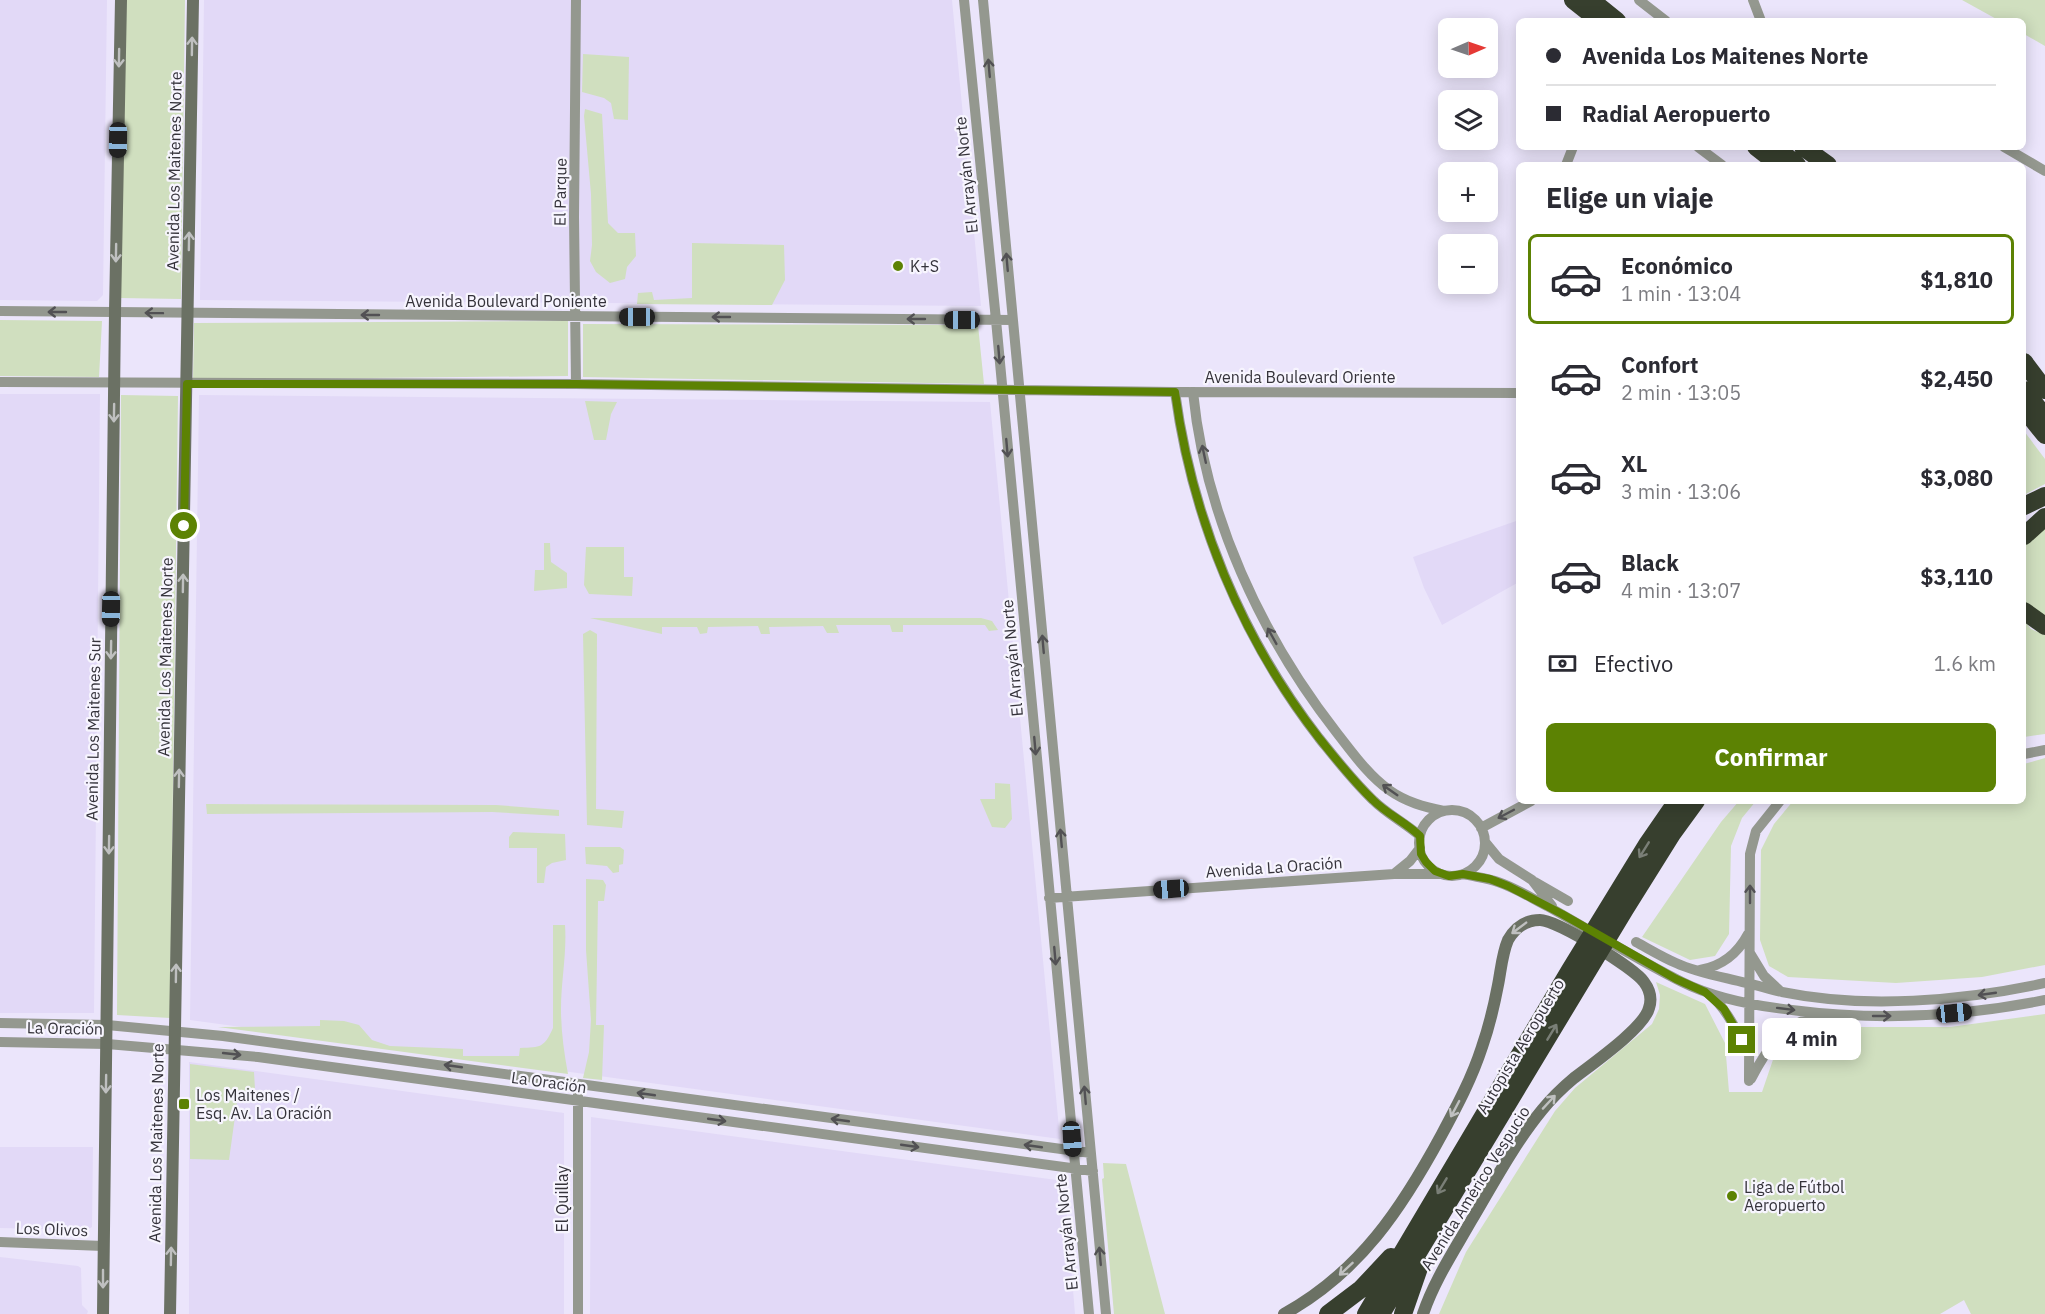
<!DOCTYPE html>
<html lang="es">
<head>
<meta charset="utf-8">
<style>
	body { margin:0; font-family:"IBM Plex Sans",sans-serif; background:#f2f2f3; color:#2b2b33; height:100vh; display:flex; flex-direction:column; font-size:22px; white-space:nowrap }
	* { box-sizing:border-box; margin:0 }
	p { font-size:20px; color:#7c7c81 }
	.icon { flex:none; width:33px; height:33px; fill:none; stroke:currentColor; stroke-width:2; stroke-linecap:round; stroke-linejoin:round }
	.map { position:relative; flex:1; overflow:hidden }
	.drawer { position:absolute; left:1516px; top:162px; width:510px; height:642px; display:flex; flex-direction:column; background:#fff; border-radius:9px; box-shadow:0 3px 15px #0003 }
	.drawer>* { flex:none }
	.banner { position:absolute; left:1516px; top:18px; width:510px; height:132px; border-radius:9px; box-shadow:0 3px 15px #0003; display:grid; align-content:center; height:132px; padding:0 30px; background:#fff }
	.needle { width:39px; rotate:88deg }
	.tools { position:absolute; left:1438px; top:18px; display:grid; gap:12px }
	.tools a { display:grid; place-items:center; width:60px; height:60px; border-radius:9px; background:#fff; box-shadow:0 3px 15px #0003; font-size:30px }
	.end { position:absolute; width:27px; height:27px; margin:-14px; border:8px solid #5c8203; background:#fff; box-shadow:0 0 0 3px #fff }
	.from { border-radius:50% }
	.bubble { position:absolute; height:42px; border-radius:9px; background:#fff; box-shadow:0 3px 15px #0003; font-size:20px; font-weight:700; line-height:42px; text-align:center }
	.car { position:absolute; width:18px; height:36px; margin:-18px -9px; border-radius:8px; box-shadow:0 0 4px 2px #0007; background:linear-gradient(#222 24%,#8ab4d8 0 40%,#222 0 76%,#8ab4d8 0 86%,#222 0) }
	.banner b { display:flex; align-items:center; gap:21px; height:57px; font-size:22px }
	.banner b+b { border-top:2px solid #e1e1e2 }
	.banner i { width:15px; height:15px; background:#2b2b33 }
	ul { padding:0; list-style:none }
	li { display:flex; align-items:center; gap:18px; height:90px; margin:0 12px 9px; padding:0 18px; border:3px solid transparent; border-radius:9px }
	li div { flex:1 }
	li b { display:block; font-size:22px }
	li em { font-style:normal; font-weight:700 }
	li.on { border-color:#5c8203 }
	li>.icon { width:54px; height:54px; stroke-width:1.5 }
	h2 { padding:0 30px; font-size:27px; line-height:72px }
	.pay { display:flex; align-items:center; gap:15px; height:66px; padding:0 30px; font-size:22px }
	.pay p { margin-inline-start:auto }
	.action { display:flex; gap:12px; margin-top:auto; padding:12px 30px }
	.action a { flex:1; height:69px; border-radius:9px; background:#5c8203; color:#fff; font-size:24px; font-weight:700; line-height:69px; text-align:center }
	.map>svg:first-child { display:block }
	.built { fill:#e2d9f7 }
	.green { fill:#d0dfbf }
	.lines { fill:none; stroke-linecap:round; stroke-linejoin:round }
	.street { stroke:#94988f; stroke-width:10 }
	.secondary { stroke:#6b7164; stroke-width:12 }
	.highway { stroke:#373f2e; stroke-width:18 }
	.oneway { stroke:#bfc0c0 }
	.oneway2 { stroke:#525154 }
	.oneway3 { stroke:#7a7f77 }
	.route { stroke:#5c8203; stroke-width:8 }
	.poi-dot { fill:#5c8203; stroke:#f7f5fe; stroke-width:2 }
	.labels { text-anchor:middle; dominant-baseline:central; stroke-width:4.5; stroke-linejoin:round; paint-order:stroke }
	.street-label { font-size:16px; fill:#35333b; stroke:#f7f5fe }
	.poi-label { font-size:16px; fill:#35333b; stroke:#f7f5fe; text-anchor:start }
</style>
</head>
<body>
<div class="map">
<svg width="2045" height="1314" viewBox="0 0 2045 1314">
	<rect width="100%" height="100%" fill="#ebe5fb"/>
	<path class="built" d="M0,0h107l-4,295 -6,6 -97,-1z
		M204,0h748l29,306 -781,-6z
		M0,394h100l-6,619h-94z
		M199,395l791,7 70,737 -870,-119z
		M1519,520v62l-77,43 -18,-37 -11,-31z
		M189,1062l375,51v201h-375z
		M591,1117l473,64 11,133h-485z
		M0,1147h93l-1,80 -5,3 -87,-2z
		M0,1257l78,9 3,2 1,37 6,6 -1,3h-87z"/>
	<path class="green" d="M126,0h59l-4,299 -61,-1z
		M1962,0h83v46l-21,-12v-13h-24z
		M583,54l46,3 -1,63 -14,-1 -3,-16 -7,-5 -22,-6z
		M585,109l17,5 6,109 10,10h17l1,23 -9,11 -2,12 -15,4 -14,-11 -6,-11 2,-16 -1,-51 -7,-78z
		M692,243l92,2 1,35 -13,25 -135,-1 1,-11 14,-1 2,8 38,-2z
		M0,320l102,1 -3,56 -99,-1z
		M568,321v55l-375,4 1,-57z
		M583,324l395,1 6,59 -401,-7z
		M121,395l57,1 -8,622 -53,-3z
		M585,401l32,1 -6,12 -5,26h-12z
		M2024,431l21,28v25l-21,11z
		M2045,522v100l-21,-17v-63z
		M544,543h6l1,19 16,11v15l-33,3 1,-21h9z
		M586,547h38v30h9l-1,19 -43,-2 -5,-9z
		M590,618h391l11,3 6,9 -9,1 -4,-6h-82v7h-11l-2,-7h-54l3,8h-12l-4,-7 -54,1 1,7h-9l-3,-8 -50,1 -1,6 -7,1 -3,-7h-35v7z
		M2024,620l7,9 14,6v99l-21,3z
		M590,630l7,4 -1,175 28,2 -2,17 -35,-3 -4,-191z
		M2045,758v207l-63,12 -86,6 -108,-6 -19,-11 -9,-26 1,-90 13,-26 19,-23h231v-37z
		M995,783l15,1 2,35 -7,9 -13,-1 -12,-28h15z
		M1739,801h17l-14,17 -11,28 -2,88 -14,22 -25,4 -48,-23 79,-115z
		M206,804l290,1 63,5v6l-67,-4 -285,2z
		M513,832l52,2 1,26 -14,3 -6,4 -2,16h-7v-35h-28v-11z
		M585,847h35l4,3 -1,14 -4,1v7l-6,1 -6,-7 -21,-2z
		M586,879l17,1 3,5 -2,16h-6l-2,124h8l-2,55 -19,-2 6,-26 2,-32 -5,-70z
		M553,925h12c2,28 -4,56 -4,84 0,22 3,43 7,65l-350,-47 102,-1v-6l24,1 15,4 13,15 18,6 73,3v7h56l1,-8c21,-1 24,0 33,-20z
		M1656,982l49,22 20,39 4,49h33l16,-47 34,-18h138l95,-13v300h-74l-7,-14 -24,14h-501l27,-62 89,-141 20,-23 77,-64 7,-15 1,-14z
		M190,1064l64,8 1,17 -18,13 -8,58 -39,-1z
		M1103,1163l23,1 39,150h-51l-12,-135 2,-1z"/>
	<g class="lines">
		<path class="street" d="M576,0l-2,217 2,167
			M964,0l32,320 93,994
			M983,0l123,1314
			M1639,0l27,21
			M1753,0l8,21
			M1698,147l24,18
			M2004,147l41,24
			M1566,165l7,-18
			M0,311l1013,9
			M0,382l576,2 599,8 345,1
			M1175,392c17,126 66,245 144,346 17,21 34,43 54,62 14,14 32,23 47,36
			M1193,392c12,123 68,244 144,341 15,19 31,42 52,57 17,12 35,17 55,21
			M2024,754l21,-4
			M1419 843a33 33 0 1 1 66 0a33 33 0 1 1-66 0Z
			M1481,828l50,-27
			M1485,842l14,17 33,21 20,26
			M1394,874l16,-13 10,-13
			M1463,874c12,3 24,4 35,8 18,6 33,16 49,24 45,25 89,53 135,76 34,17 73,24 110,28 85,11 169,7 253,-10
			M1535,882l33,19
			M1049,898l345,-24h46
			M1636,942c13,7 26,15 40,21 22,10 47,14 70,20 12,2 24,7 36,9 82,17 181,9 263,-9
			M1750,953l14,23 15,14
			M1700,970c22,-4 38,-17 48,-36
			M1709,994c18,15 27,36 38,56
			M0,1023l107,2 116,11 868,117
			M0,1042l107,2 151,13 835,114
			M1751,1079c15,-29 32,-55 66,-63
			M1749,1081l1,-227 6,-23 24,-30
			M0,1242l103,4
			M578,1314v-230"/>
		<path class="secondary" d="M103,1314l12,-1002 6,-312
			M170,1314l23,-1314
			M1284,1314c76,-42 118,-106 158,-180 15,-28 30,-56 40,-87 7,-20 12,-41 16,-62 3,-15 4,-31 10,-45 7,-12 18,-20 32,-20 17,0 94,48 104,62 6,8 8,17 5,26 -5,20 -57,56 -75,70 -12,10 -23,21 -32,32 -28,34 -49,74 -71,111 -17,30 -37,60 -48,93"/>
		<path class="highway" d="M1573,0l24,19
			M1591,0l26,21
			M1756,147l23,18
			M1775,147l22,18
			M1803,147l25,18
			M2024,362l21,28
			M2024,390l21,27
			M2025,410l20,25
			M2024,506l21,-10
			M2024,536l21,-19
			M2024,611l21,15
			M1328,1314l33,-25 30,-32
			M1366,1314l204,-344 78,-127 29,-42
			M1381,1314l244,-405 47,-75 24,-33
			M1403,1314l17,-49"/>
	</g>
	<defs><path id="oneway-shaft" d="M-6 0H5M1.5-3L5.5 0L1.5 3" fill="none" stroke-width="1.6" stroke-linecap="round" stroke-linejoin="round" transform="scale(1.5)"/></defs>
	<g class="oneway">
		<use href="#oneway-shaft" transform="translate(192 46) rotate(-89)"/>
		<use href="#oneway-shaft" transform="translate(119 58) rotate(91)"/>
		<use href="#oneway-shaft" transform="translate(189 241) rotate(-89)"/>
		<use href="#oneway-shaft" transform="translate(116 253) rotate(91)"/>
		<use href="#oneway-shaft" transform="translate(114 413) rotate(91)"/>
		<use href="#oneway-shaft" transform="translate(183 583) rotate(-89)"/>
		<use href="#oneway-shaft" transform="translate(111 650) rotate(91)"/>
		<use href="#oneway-shaft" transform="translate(179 778) rotate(-89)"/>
		<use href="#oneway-shaft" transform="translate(109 845) rotate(91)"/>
		<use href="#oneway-shaft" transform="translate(1519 928) rotate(143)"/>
		<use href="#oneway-shaft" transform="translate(176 973) rotate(-89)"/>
		<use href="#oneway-shaft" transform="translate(106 1084) rotate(91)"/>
		<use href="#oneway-shaft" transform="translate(1549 1102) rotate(-47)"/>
		<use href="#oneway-shaft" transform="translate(1455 1109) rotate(118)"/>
		<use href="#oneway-shaft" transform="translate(171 1256) rotate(-89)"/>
		<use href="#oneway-shaft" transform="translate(1346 1269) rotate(137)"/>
		<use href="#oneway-shaft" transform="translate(103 1279) rotate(90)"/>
	</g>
	<g class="oneway2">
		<use href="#oneway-shaft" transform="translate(989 68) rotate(-95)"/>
		<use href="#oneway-shaft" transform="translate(1007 262) rotate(-95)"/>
		<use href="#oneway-shaft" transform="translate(57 312) rotate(-180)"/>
		<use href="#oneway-shaft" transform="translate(154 313) rotate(-179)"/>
		<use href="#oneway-shaft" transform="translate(370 315) rotate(-180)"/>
		<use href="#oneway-shaft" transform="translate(721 317) rotate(-180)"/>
		<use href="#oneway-shaft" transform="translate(916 319) rotate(-180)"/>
		<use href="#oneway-shaft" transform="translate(999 355) rotate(85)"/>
		<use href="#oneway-shaft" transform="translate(1007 448) rotate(85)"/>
		<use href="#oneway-shaft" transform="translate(1204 454) rotate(-102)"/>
		<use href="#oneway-shaft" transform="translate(1272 636) rotate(-119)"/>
		<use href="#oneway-shaft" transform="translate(1043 644) rotate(-95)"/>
		<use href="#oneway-shaft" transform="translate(1035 746) rotate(85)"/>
		<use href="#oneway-shaft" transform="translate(1390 790) rotate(-145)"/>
		<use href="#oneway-shaft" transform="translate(1506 814) rotate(152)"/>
		<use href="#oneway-shaft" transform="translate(1061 838) rotate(-95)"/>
		<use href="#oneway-shaft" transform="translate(1750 894) rotate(-90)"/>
		<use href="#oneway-shaft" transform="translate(1055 956) rotate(85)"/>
		<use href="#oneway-shaft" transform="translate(1987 994) rotate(172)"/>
		<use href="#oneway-shaft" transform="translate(1786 1009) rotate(7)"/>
		<use href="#oneway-shaft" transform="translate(1882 1016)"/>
		<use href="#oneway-shaft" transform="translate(232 1054) rotate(6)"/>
		<use href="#oneway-shaft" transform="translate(453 1066) rotate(-172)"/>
		<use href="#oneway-shaft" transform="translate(646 1094) rotate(-172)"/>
		<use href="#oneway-shaft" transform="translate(1085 1095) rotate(-95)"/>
		<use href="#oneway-shaft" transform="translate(717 1120) rotate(8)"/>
		<use href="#oneway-shaft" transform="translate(840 1120) rotate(-172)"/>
		<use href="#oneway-shaft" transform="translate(910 1146) rotate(8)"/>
		<use href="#oneway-shaft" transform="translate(1033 1146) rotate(-172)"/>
		<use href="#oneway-shaft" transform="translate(1100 1256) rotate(-95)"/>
	</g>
	<g class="oneway3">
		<use href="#oneway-shaft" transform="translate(1644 850) rotate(122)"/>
		<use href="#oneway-shaft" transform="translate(1552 1032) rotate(-59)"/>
		<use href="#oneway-shaft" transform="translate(1442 1186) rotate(121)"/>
	</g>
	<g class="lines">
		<path class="route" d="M184,526l3,-142h389l599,8c17,126 66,246 144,346 17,21 34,43 54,62 14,14 32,22 47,36l1,18 5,8 9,9 14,5 14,-2 27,5 18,7 54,28 114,65 29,13 19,17 18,31"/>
	</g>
	<g class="poi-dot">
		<circle cx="898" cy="266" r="6"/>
		<rect x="178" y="1098" width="12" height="12" rx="3"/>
		<circle cx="1732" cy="1196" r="6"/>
	</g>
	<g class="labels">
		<g class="street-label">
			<text transform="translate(174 171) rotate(-89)">Avenida Los Maitenes Norte</text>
			<text transform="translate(966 175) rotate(-96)">El Arrayán Norte</text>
			<text transform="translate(560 192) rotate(-89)">El Parque</text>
			<text x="506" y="301">Avenida Boulevard Poniente</text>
			<text x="1300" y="377">Avenida Boulevard Oriente</text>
			<text transform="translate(165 657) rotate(-89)">Avenida Los Maitenes Norte</text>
			<text transform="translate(1012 658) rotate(-95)">El Arrayán Norte</text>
			<text transform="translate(93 729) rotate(-89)">Avenida Los Maitenes Sur</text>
			<text transform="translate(1274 867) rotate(-4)">Avenida La Oración</text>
			<text transform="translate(65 1028) rotate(1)">La Oración</text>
			<text transform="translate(1520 1046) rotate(-59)">Autopista Aeropuerto</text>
			<text transform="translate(549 1082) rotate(8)">La Oración</text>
			<text transform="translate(156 1143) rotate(-89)">Avenida Los Maitenes Norte</text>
			<text transform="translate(1475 1188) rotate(-58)">Avenida Américo Vespucio</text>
			<text transform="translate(562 1199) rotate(-90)">El Quillay</text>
			<text transform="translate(52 1229) rotate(2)">Los Olivos</text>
			<text transform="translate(1066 1232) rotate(-96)">El Arrayán Norte</text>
		</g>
		<g class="poi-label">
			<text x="910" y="266">K+S</text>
			<text x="196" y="1095">Los Maitenes /<tspan x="196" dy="18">Esq. Av. La Oración</tspan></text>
			<text x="1744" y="1187">Liga de Fútbol<tspan x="1744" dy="18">Aeropuerto</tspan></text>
		</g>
	</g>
</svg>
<div class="tools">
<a><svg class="needle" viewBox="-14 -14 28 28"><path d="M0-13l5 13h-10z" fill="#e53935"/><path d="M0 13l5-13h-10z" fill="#7c7c81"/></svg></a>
<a><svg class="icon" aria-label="layers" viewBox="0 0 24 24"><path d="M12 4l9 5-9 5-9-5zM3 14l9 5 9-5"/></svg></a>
<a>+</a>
<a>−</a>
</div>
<i class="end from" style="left:184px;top:526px"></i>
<i class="end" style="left:1742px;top:1040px"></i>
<div class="bubble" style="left:1762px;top:1018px;width:99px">4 min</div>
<i class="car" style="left:118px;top:140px;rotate:181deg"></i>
<i class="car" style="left:637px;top:317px;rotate:270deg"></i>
<i class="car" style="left:962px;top:320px;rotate:270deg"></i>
<i class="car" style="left:111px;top:609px;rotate:181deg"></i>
<i class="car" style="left:1171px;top:889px;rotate:266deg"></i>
<i class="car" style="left:1954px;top:1013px;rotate:84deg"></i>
<i class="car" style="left:1072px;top:1139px;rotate:176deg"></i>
<div class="banner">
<b><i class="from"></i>Avenida Los Maitenes Norte</b>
<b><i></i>Radial Aeropuerto</b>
</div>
<section class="drawer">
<h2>Elige un viaje</h2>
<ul>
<li class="on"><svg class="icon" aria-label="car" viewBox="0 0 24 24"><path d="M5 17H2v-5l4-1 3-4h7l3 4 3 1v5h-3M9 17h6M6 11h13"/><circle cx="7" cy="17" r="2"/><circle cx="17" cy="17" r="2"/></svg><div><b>Económico</b><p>1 min · 13:04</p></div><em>$1,810</em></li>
<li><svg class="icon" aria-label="car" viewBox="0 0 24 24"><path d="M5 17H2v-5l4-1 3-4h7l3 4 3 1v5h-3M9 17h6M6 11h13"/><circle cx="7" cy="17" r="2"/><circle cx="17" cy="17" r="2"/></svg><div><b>Confort</b><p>2 min · 13:05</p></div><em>$2,450</em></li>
<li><svg class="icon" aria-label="car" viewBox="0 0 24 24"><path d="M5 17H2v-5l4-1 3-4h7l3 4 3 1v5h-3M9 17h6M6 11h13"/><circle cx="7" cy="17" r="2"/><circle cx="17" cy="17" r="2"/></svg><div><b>XL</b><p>3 min · 13:06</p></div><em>$3,080</em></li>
<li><svg class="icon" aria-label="car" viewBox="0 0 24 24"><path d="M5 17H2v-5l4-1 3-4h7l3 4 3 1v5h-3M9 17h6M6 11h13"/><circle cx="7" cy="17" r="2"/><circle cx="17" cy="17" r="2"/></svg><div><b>Black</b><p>4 min · 13:07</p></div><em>$3,110</em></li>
</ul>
<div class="pay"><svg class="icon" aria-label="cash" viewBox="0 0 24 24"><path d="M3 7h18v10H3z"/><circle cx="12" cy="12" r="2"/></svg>Efectivo<p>1.6 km</p></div>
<div class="action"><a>Confirmar</a></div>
</section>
</div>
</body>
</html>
